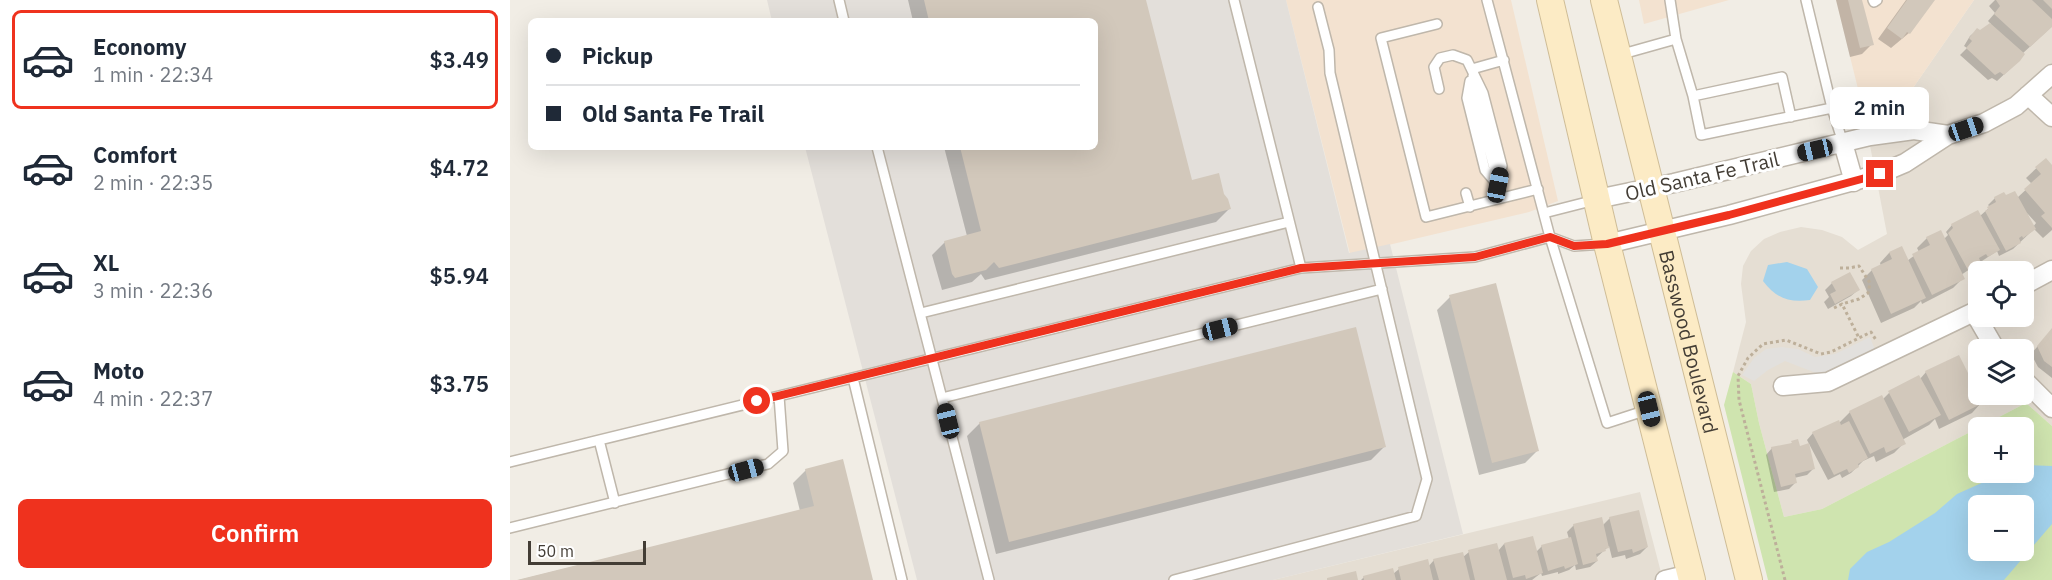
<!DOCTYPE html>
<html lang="en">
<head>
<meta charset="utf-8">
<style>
	body { margin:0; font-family:"IBM Plex Sans",sans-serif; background:#f6f6f7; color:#1f2937; height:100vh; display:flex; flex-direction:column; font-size:22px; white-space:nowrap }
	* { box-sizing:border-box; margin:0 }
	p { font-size:20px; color:#747a83 }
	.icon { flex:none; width:33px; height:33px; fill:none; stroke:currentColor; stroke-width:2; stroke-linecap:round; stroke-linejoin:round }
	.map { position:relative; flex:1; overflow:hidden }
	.sheet { display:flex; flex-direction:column; background:#fff; width:510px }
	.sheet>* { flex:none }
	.top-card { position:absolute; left:18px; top:18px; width:570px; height:132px; border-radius:9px; box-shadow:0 6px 24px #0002; display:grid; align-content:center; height:132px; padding:0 18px; background:#fff }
	.controls { position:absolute; left:1458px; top:261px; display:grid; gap:12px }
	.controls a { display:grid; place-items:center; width:66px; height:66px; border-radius:9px; background:#fff; box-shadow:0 6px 24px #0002; font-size:30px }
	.scale { position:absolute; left:18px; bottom:15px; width:118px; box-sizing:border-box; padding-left:6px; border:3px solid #433d35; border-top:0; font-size:16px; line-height:21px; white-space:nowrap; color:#433d35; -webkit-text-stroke:4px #fff; paint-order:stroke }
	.end { position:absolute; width:27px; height:27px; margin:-14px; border:8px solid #ef321e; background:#fff; box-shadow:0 0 0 3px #fff }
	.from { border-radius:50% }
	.bubble { position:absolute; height:42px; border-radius:9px; background:#fff; box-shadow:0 6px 24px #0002; font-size:20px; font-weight:600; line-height:42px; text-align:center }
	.car { position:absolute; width:18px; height:36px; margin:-18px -9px; border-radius:8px; box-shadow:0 0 4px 2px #0007; background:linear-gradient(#222 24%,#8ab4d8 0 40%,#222 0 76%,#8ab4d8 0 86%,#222 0) }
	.top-card b { display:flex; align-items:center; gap:21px; height:57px; font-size:22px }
	.top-card b+b { border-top:2px solid #e0e1e3 }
	.top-card i { width:15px; height:15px; background:#1f2937 }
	ul { padding:10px 0 0; list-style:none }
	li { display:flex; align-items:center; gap:18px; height:99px; margin:0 12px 9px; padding:0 6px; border:3px solid transparent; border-radius:9px }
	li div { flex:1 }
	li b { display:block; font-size:22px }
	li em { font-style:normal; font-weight:600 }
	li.active { border-color:#ef321e }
	li>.icon { width:54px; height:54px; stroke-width:1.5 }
	.action { display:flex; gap:12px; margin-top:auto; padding:12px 18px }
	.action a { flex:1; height:69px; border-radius:9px; background:#ef321e; color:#fff; font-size:24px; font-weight:600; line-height:69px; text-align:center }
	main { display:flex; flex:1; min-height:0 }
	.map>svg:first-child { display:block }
	.residential { fill:#e5ded3; fill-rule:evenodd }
	.commercial { fill:#f3e2d0 }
	.industrial { fill:#e3dfda }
	.green { fill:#cfe4af; fill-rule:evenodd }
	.parking { fill:#e2e0dd }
	.water { fill:#a3d2ec; fill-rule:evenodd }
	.shadow { fill:#0003; fill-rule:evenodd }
	.building { fill:#d2c8bb }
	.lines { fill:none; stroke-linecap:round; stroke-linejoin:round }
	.lane-casing { stroke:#bfb7ab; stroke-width:12 }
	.street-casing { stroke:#bfb7ab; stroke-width:21 }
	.secondary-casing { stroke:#cfbd97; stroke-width:28 }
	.path { stroke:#bdaf9a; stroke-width:3; stroke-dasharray:3 3; stroke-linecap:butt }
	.lane { stroke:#fff; stroke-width:9 }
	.street { stroke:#fff; stroke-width:18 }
	.secondary { stroke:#fcebc5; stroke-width:26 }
	.route { stroke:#ef321e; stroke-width:8 }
	.labels { text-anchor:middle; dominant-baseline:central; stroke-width:6; stroke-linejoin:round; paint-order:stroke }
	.street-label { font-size:20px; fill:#433d35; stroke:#fff }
</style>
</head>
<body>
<main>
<section class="sheet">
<ul>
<li class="active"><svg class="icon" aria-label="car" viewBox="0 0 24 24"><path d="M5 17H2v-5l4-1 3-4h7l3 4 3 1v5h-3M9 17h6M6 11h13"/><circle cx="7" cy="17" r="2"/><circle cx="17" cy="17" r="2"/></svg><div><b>Economy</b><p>1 min · 22:34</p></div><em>$3.49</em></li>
<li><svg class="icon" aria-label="car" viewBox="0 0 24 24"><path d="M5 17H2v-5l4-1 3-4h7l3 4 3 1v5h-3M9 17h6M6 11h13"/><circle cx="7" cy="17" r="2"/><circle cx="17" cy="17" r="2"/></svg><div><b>Comfort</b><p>2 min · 22:35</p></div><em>$4.72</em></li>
<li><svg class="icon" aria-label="car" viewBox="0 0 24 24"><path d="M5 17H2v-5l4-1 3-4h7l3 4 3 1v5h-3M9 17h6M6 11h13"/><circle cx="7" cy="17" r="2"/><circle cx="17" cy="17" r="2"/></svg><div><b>XL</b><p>3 min · 22:36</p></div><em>$5.94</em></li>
<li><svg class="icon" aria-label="car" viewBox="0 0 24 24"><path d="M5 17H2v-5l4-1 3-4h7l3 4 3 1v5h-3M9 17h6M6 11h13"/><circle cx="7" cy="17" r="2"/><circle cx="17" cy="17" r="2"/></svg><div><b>Moto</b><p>4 min · 22:37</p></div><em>$3.75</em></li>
</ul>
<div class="action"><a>Confirm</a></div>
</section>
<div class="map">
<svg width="1542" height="580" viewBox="0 0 1542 580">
	<rect width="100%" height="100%" fill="#f1ede5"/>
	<path class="residential" d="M1464,0h78v426l-26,-23 -204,106 -38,8 -25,-94 -8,-39 -18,-12 13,-50 -5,-38 2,-18 8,-15 13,-12 16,-7 21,-5 21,3 20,7 16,13 29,-16 -24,-125 43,-11zM1468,272h46v44h-46zM1468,350h46v44h-46z
		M1130,492l23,88h-390z"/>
	<path class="commercial" d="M776,0h225l47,201 -29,11 -179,42z
		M1129,0h90l-85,24z
		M1326,0h138l-68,98 -43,11z"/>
	<path class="industrial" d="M257,0h519l63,253 41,-9 73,290 -190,46h-356l-112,-433h290v-126h-323z"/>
	<path class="green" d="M1223,372l18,12 8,39 25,94 38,-8 204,-106 26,23v154h-284l-44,-175zM1468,428h46v44h-46zM1468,506h46v44h-46z"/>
	<path class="parking" d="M1360,337l5,13 -46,23h-13l-31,-12 -17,9 -14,11 -12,-6 12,-17 12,-9 15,-2 17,2 17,8 20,-3z"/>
	<path class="water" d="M1277,262l20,7 11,18 -8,13c-21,3 -34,-2 -47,-19l5,-16z
		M1514,465l28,1v58l-48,56h-156l2,-11 17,-17 22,-10 46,-29 22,-19 47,-21 20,-1zM1468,506h46v44h-46z"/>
	<path class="shadow" d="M398,0h237l46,181 31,14 7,14 -13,13 -231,58 -4,-6 -9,8 -30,8 -10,-35 13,-13 22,-6 -23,-89h151v-126h-182z
		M1326,0h25l11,44 -10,10 -12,3z
		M1396,0h27l-24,33 -18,15 -13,-9z
		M1485,0h57v24l-3,5 -27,25 -10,13 -15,14 -5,-3 -4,2 -28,-25 7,-7 -3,-2 6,-10 7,-6 3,2 11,-8 -3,-3 7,-8 -6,-7z
		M1535,160l7,7v63l-9,8 -9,-9 -21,20 -14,7 -2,-5 -36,24 2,3 -10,10 -31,16 -1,-3 -7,7 -33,15 -19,-43 10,-10 9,-4 -1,-3 9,-10 12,-5 6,13 12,-9 -2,-4 10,-10 17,1 4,-4 -2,-3 6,-7 28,-9 10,-9 -2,-2 7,-7h22l15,-14 -6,-6zM1517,213l9,10 -3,4z
		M1339,274l9,16 -7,6 -23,13 -4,-7 5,-5 -4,-7 7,-7z
		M940,297l88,153 -13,13 -46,12 -42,-165z
		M1542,330v48l-14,-11 -7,-13z
		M1416,372l55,31 -9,10 -33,16 -4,-10 -6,6 -27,15 2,3 -10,10 -18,9 -2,-6 -11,5 -12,12 -9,5 -2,-4 -12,6 -21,-40 6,-7 26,-10 11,-11 33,-13 6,-6 30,-16 1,2z
		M470,423l404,24 -13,13 -375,94 -29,-118z
		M1282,443l21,26 -6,6 -13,3 1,5 -6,6 -15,3 -8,-37 6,-7 18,-3z
		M296,470l65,110h-352l281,-69 -7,-28z
		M1100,518l37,29 -7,7 -14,5 -1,-4 -13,3 -3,-12 -13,12 1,3 -7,6 -14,3 -1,-5 -6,5 -11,4v-2l-16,4 -1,-3 -9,7h-171l3,-3 29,-3 6,-5 29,-2 6,-7 29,-3 6,-5 29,-1 6,-7 32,8 6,-6 27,-7 -2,-7 7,-7 28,1z"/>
	<path class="building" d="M414,0h222l46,180 27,-7 5,21 4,5 3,10 -232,59 -5,-6 -8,8 -31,8 -3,-4 -8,-33 37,-10 -21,-84h135v-126h-166z
		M1338,0h14l12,45 -14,3z
		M1397,0h28l-25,34 -3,-2 -5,7 -15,-11z
		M1486,0h36l20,19v8l-22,20 -36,-33 6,-8z
		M1533,0h9v9z
		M1480,23l35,31 -5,7 -16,14 -4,-3 -5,3 -29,-27 6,-7 -3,-3 8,-10 3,2z
		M1536,158l6,7v63l-11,-12 4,-3 -21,-24 17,-15 -6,-7z
		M1505,191l21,38 -13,9 -1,-2 -3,2 2,5 -15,8 -21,-40 3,-2 -1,-2 9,-5 -2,-5 10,-5 2,3z
		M1468,210l22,40 -12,7 -2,-3 -7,4 2,5 -13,7 -20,-37 5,-5 -2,-4z
		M1431,230l24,49 -33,16 -20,-41 18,-9 -4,-8z
		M1392,246l24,52 -35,16 -20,-45 21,-10 -3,-7z
		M1340,272l10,18 -25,14 -5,-10 6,-3 -5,-9z
		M986,283l43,168 -47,12 -43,-168z
		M846,327l30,120 -377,95 -30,-120z
		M1542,328v39l-8,-6 -7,-15z
		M1449,355l24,48 -34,17 -24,-49z
		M1409,375l22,40 -32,17 -21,-41z
		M1372,395l24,49 -20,9 -2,-6 -14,7 -21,-43z
		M1329,420l2,5 8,-4 19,37 -10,6 1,3 -10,6 -2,-4 -13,6 -22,-43z
		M1288,439l2,7 9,-3 6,26 -20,5 2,9 -16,4 -10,-40 21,-4 -1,-2z
		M333,459l30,121h-356l297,-74 -9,-37z
		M1129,510l9,37 -15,6 -1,-4 -14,3 -9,-35z
		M1092,517l7,31 -4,1 1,2 -10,3 2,7 -15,4 -10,-41z
		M1023,536l10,37 -17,6 -1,-4 -12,3 -9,-35z
		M1061,537l7,27 -13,5 -1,-3 -16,5 -7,-26z
		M987,543l10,37h-32l-7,-30z
		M953,552l7,28h-31l-6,-21z
		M918,559l5,21h-32l-3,-13z
		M883,568l3,12h-32l-1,-4z
		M846,571l2,9h-31v-2z"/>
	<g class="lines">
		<defs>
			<path id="lane" d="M329,0l5,21
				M724,0l67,268
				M977,0l63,237 24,9 31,-2
				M1363,0l1,2 3,-2
				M927,24l-56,14 45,179 76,-19
				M1166,39l17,57 8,39 131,-27 -26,-108
				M1109,55l57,-16 -6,-39
				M962,69l32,-9
				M963,76l2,20 27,102 36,-9
				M960,81l-3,17 18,72 12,14
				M929,89l-5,-22 6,-9 13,-3 14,5 16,33 19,73 -4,19
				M1183,96l89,-19 9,40
				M1322,108l11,35
				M367,147l112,433
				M956,193l4,14
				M1034,213l51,-13
				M411,313l368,-91
				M343,378l49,202
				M432,398l440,-109
				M89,440l16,63
				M0,462l791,-194 174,-11 75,-20 57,186 40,-13
				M0,528l258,-64 15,-13 -4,-55
				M664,580l242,-64 11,-37 -97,-406 -1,-23 -11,-43"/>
			<path id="street" d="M1518,95l24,22
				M1333,143l11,39
				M1087,199l77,-16 196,-47 44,-6 34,5
				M1097,244l122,-29 150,-41 26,-11 43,-28 36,-12 32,-17 36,-32
				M1514,285l28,-15
				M1464,312l22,38
				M1514,380l28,28
				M1273,386l45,-4 150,-72
				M1155,580l25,-6"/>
			<g id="secondary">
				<path d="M1040,0l57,244 85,336"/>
				<path id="s1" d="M1094,0l145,580"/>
			</g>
		</defs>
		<use href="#lane" class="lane-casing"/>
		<use href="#street" class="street-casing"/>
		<use href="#secondary" class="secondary-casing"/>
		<path class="path" d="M1330,268h9l10,-2 11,17 -2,10 -9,6 -17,5
			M1324,308l8,-4 17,34
			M1275,580l-46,-180 -1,-24 10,-18 15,-14 23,-4 35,14 10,-2 40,-20 5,8"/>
		<use href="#lane" class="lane"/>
		<use href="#street" class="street"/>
		<use href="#secondary" class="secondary"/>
	</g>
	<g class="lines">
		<path class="route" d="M247,401l544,-133 174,-11 75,-20 24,9 33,-2 122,-29 151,-41"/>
	</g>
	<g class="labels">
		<g class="street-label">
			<text transform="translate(1192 176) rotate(-13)">Old Santa Fe Trail</text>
			<text stroke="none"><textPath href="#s1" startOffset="352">Basswood Boulevard</textPath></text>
		</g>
	</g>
</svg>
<div class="controls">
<a><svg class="icon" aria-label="locate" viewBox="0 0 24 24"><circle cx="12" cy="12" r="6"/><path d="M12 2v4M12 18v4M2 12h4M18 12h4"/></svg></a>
<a><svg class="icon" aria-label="layers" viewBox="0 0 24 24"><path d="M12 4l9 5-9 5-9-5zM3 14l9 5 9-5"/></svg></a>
<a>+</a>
<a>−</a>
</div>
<div class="scale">50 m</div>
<i class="end from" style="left:247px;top:401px"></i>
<i class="end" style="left:1370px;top:174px"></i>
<div class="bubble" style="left:1320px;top:87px;width:99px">2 min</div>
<i class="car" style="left:1456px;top:129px;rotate:71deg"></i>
<i class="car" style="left:1305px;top:150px;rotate:257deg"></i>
<i class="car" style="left:988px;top:185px;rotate:11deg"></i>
<i class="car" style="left:710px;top:329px;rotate:76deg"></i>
<i class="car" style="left:1139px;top:409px;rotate:166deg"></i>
<i class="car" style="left:438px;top:421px;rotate:346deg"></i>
<i class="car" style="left:236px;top:470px;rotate:75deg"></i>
<div class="top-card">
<b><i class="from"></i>Pickup</b>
<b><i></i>Old Santa Fe Trail</b>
</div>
</div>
</main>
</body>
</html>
